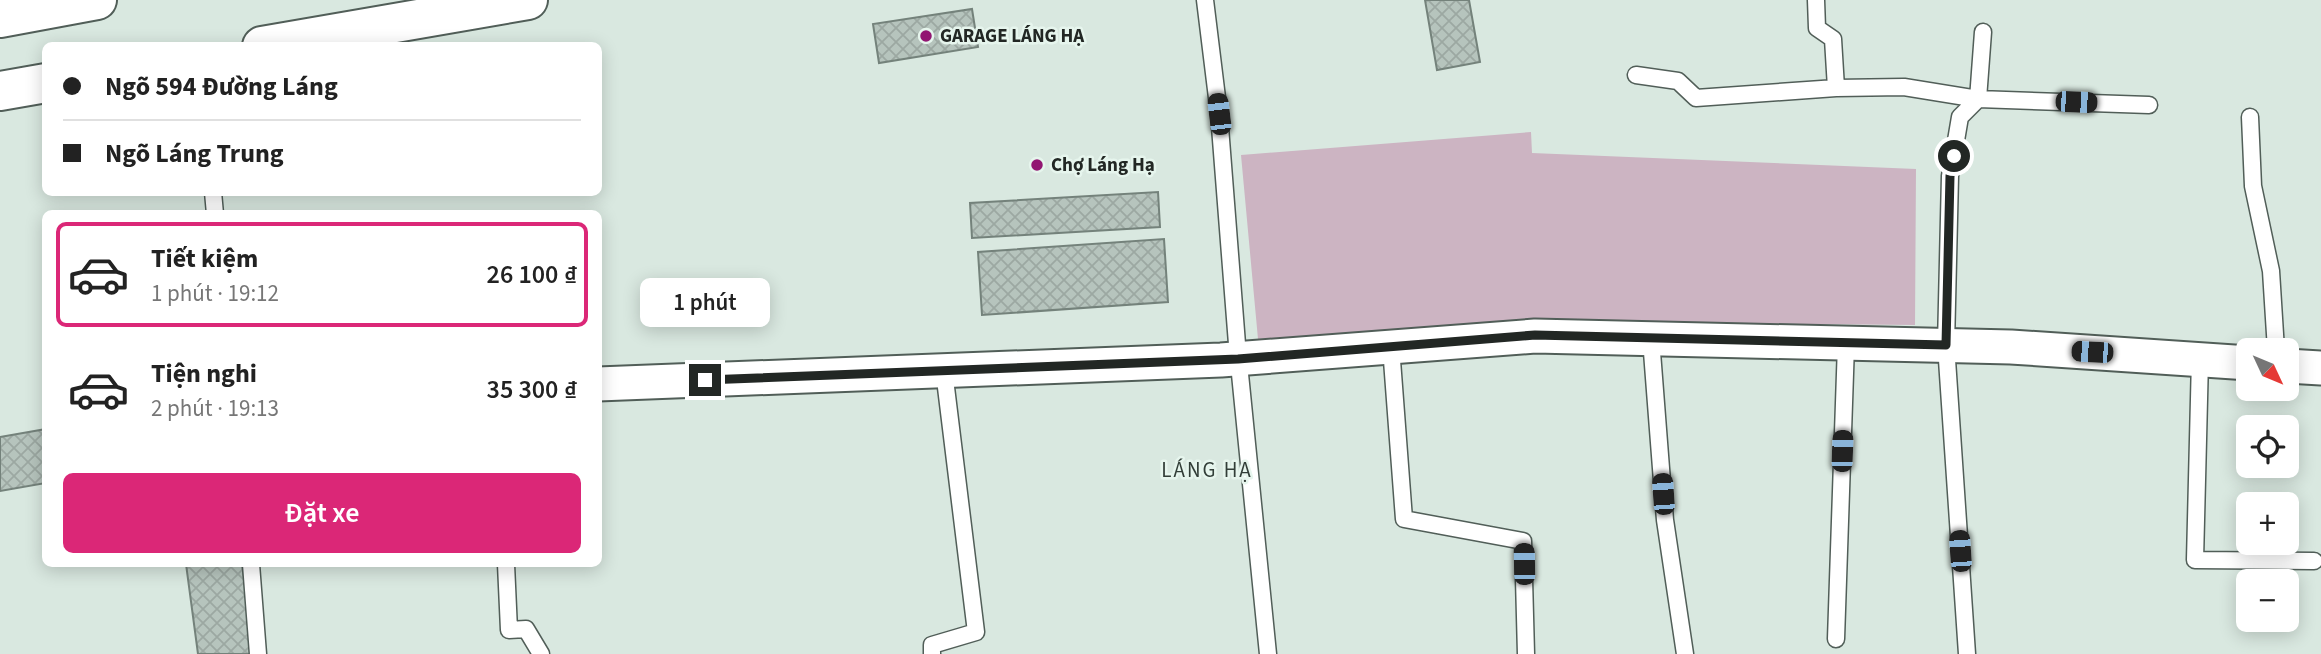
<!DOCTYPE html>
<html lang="vi">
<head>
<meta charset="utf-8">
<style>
	body { margin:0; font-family:"Source Sans 3",sans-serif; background:#f6f6f6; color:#222; height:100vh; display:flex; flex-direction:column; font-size:26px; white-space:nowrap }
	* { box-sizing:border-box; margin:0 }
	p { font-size:23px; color:#767676 }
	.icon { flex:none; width:38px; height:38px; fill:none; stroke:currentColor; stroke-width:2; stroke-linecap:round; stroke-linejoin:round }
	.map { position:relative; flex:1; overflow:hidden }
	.sheet { position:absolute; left:42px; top:210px; width:560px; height:357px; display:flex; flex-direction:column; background:#fff; border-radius:10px; box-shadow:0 4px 18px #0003 }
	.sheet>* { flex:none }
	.top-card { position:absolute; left:42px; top:42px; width:560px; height:154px; border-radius:10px; box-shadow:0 4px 18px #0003; display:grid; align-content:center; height:154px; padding:0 21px; background:#fff }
	.needle { width:46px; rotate:134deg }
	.tools { position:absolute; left:2236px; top:338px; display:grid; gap:14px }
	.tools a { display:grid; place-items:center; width:63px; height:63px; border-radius:10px; background:#fff; box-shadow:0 4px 18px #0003; font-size:35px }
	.end { position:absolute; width:32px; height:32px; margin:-16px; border:9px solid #222724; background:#fff; box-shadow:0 0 0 4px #fff }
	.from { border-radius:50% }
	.bubble { position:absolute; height:49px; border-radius:10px; background:#fff; box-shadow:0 4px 18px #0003; font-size:23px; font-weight:600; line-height:49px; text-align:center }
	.car { position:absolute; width:21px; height:42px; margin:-21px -10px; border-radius:9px; box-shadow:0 0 5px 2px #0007; background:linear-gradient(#222 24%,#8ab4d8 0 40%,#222 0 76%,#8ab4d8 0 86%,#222 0) }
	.top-card b { display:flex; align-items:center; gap:24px; height:66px; font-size:26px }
	.top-card b+b { border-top:2px solid #e0e0e0 }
	.top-card i { width:18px; height:18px; background:#222 }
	ul { padding:12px 0 0; list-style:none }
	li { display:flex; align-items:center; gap:21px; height:105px; margin:0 14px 10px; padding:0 7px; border:4px solid transparent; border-radius:10px }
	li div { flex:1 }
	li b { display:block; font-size:26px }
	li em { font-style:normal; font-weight:600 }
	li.current { border-color:#db2777 }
	li>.icon { width:63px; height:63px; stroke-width:1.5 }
	.cta { display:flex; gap:14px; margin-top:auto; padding:14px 21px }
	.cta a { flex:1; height:80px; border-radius:10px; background:#db2777; color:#fff; font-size:28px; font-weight:600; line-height:80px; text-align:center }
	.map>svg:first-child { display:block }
	.grass { fill:#ccb4c2 }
	.building { fill:url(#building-cross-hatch); stroke:#74827b; stroke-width:2 }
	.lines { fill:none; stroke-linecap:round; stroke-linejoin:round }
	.lane-casing { stroke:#515e58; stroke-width:19 }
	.street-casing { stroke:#515e58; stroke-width:37 }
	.primary-casing { stroke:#515e58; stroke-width:42 }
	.lane { stroke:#fff; stroke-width:16 }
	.street { stroke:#fff; stroke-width:33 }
	.primary { stroke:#fff; stroke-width:38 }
	.route { stroke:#222724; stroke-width:9 }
	.poi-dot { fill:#921672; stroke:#e6f5ed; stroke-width:2.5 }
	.labels { text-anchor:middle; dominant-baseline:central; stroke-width:5; stroke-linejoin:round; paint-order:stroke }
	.poi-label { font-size:19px; font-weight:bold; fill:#222724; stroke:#e6f5ed; text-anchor:start }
	.neighbourhood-label { font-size:21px; letter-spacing:2px; fill:#323e38; stroke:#e6f5ed }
</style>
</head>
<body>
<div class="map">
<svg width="2321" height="654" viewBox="0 0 2321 654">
	<defs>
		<pattern id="building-cross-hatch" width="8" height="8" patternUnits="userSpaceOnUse" patternTransform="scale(1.75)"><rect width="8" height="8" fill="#b6c4bd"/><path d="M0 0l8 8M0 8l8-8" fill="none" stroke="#9ca8a2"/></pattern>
	</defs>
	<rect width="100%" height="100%" fill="#d9e8e0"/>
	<path class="grass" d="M1531,132l1,21 384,16 -1,156 -363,-3 -294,17 -17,-184z"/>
	<path class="building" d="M1425,0h44l11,62 -43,8z
		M972,9l6,38 -99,16 -6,-39z
		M1158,192l2,35 -188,11 -2,-35z
		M1164,239l4,63 -186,13 -4,-63z
		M46,429v54l-46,8v-54z
		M186,564h56l13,90h-57z"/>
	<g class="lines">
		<defs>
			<path id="lane" d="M1205,0l14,114 18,230 31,310
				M1816,0l1,28 16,11 3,49
				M1636,75l42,6 18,17 140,-10 68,-1 74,12 171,6
				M2250,117l3,69 18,85 5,79
				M213,192l2,22
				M1651,339l14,181 20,134
				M1391,347l13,172 119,22 3,113
				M2200,359l-5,201 119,1
				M251,564l7,90
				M506,564l3,66 17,-1 15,25
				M1836,639l10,-295
				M932,654v-9l44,-13 -32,-261
				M1967,654l-21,-309 4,-169 10,-59 18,-18 5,-67"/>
			<path id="street" d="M2287,366l34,2
				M598,384l623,-24 314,-24 476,11 238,16"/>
			<path id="primary" d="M0,18l97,-18
				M262,46l266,-46
				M0,91l46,-8"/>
		</defs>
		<use href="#lane" class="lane-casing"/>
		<use href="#street" class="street-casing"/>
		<use href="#primary" class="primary-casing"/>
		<use href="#lane" class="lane"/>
		<use href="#street" class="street"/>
		<use href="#primary" class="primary"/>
	</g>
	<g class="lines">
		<path class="route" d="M705,380l533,-21 297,-24 411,10 4,-169 4,-20"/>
	</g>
	<g class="poi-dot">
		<circle cx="926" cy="36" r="7"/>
		<circle cx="1037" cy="165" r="7"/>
	</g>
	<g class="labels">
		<g class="poi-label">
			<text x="940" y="36">GARAGE LÁNG HẠ</text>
			<text x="1051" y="165">Chợ Láng Hạ</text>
		</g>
		<g class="neighbourhood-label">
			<text x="1207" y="470">LÁNG HẠ</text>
		</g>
	</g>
</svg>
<div class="tools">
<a><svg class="needle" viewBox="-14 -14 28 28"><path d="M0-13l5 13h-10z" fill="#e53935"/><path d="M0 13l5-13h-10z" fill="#767676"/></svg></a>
<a><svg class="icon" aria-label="locate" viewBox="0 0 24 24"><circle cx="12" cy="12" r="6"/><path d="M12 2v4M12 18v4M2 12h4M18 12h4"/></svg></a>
<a>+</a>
<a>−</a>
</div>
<i class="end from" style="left:1954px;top:156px"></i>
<i class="end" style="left:705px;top:380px"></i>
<div class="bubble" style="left:640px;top:278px;width:130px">1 phút</div>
<i class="car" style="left:2076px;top:102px;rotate:92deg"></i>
<i class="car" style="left:1219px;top:114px;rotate:353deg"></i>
<i class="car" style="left:2092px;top:352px;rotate:273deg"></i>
<i class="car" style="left:1842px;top:451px;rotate:2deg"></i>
<i class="car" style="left:1663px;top:494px;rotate:356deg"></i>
<i class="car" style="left:1960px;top:551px;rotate:356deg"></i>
<i class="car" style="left:1524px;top:564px;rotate:359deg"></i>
<div class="top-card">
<b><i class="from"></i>Ngõ 594 Đường Láng</b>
<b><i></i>Ngõ Láng Trung</b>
</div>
<section class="sheet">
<ul>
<li class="current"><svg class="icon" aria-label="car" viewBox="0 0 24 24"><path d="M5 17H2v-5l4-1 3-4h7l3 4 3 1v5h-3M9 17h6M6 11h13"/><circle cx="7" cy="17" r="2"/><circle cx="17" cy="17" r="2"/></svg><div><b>Tiết kiệm</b><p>1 phút · 19:12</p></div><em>26 100 ₫</em></li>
<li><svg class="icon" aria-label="car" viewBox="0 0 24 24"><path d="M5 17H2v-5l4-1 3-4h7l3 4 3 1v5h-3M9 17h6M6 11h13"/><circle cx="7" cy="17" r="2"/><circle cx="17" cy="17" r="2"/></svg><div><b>Tiện nghi</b><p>2 phút · 19:13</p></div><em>35 300 ₫</em></li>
</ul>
<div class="cta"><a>Đặt xe</a></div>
</section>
</div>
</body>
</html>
